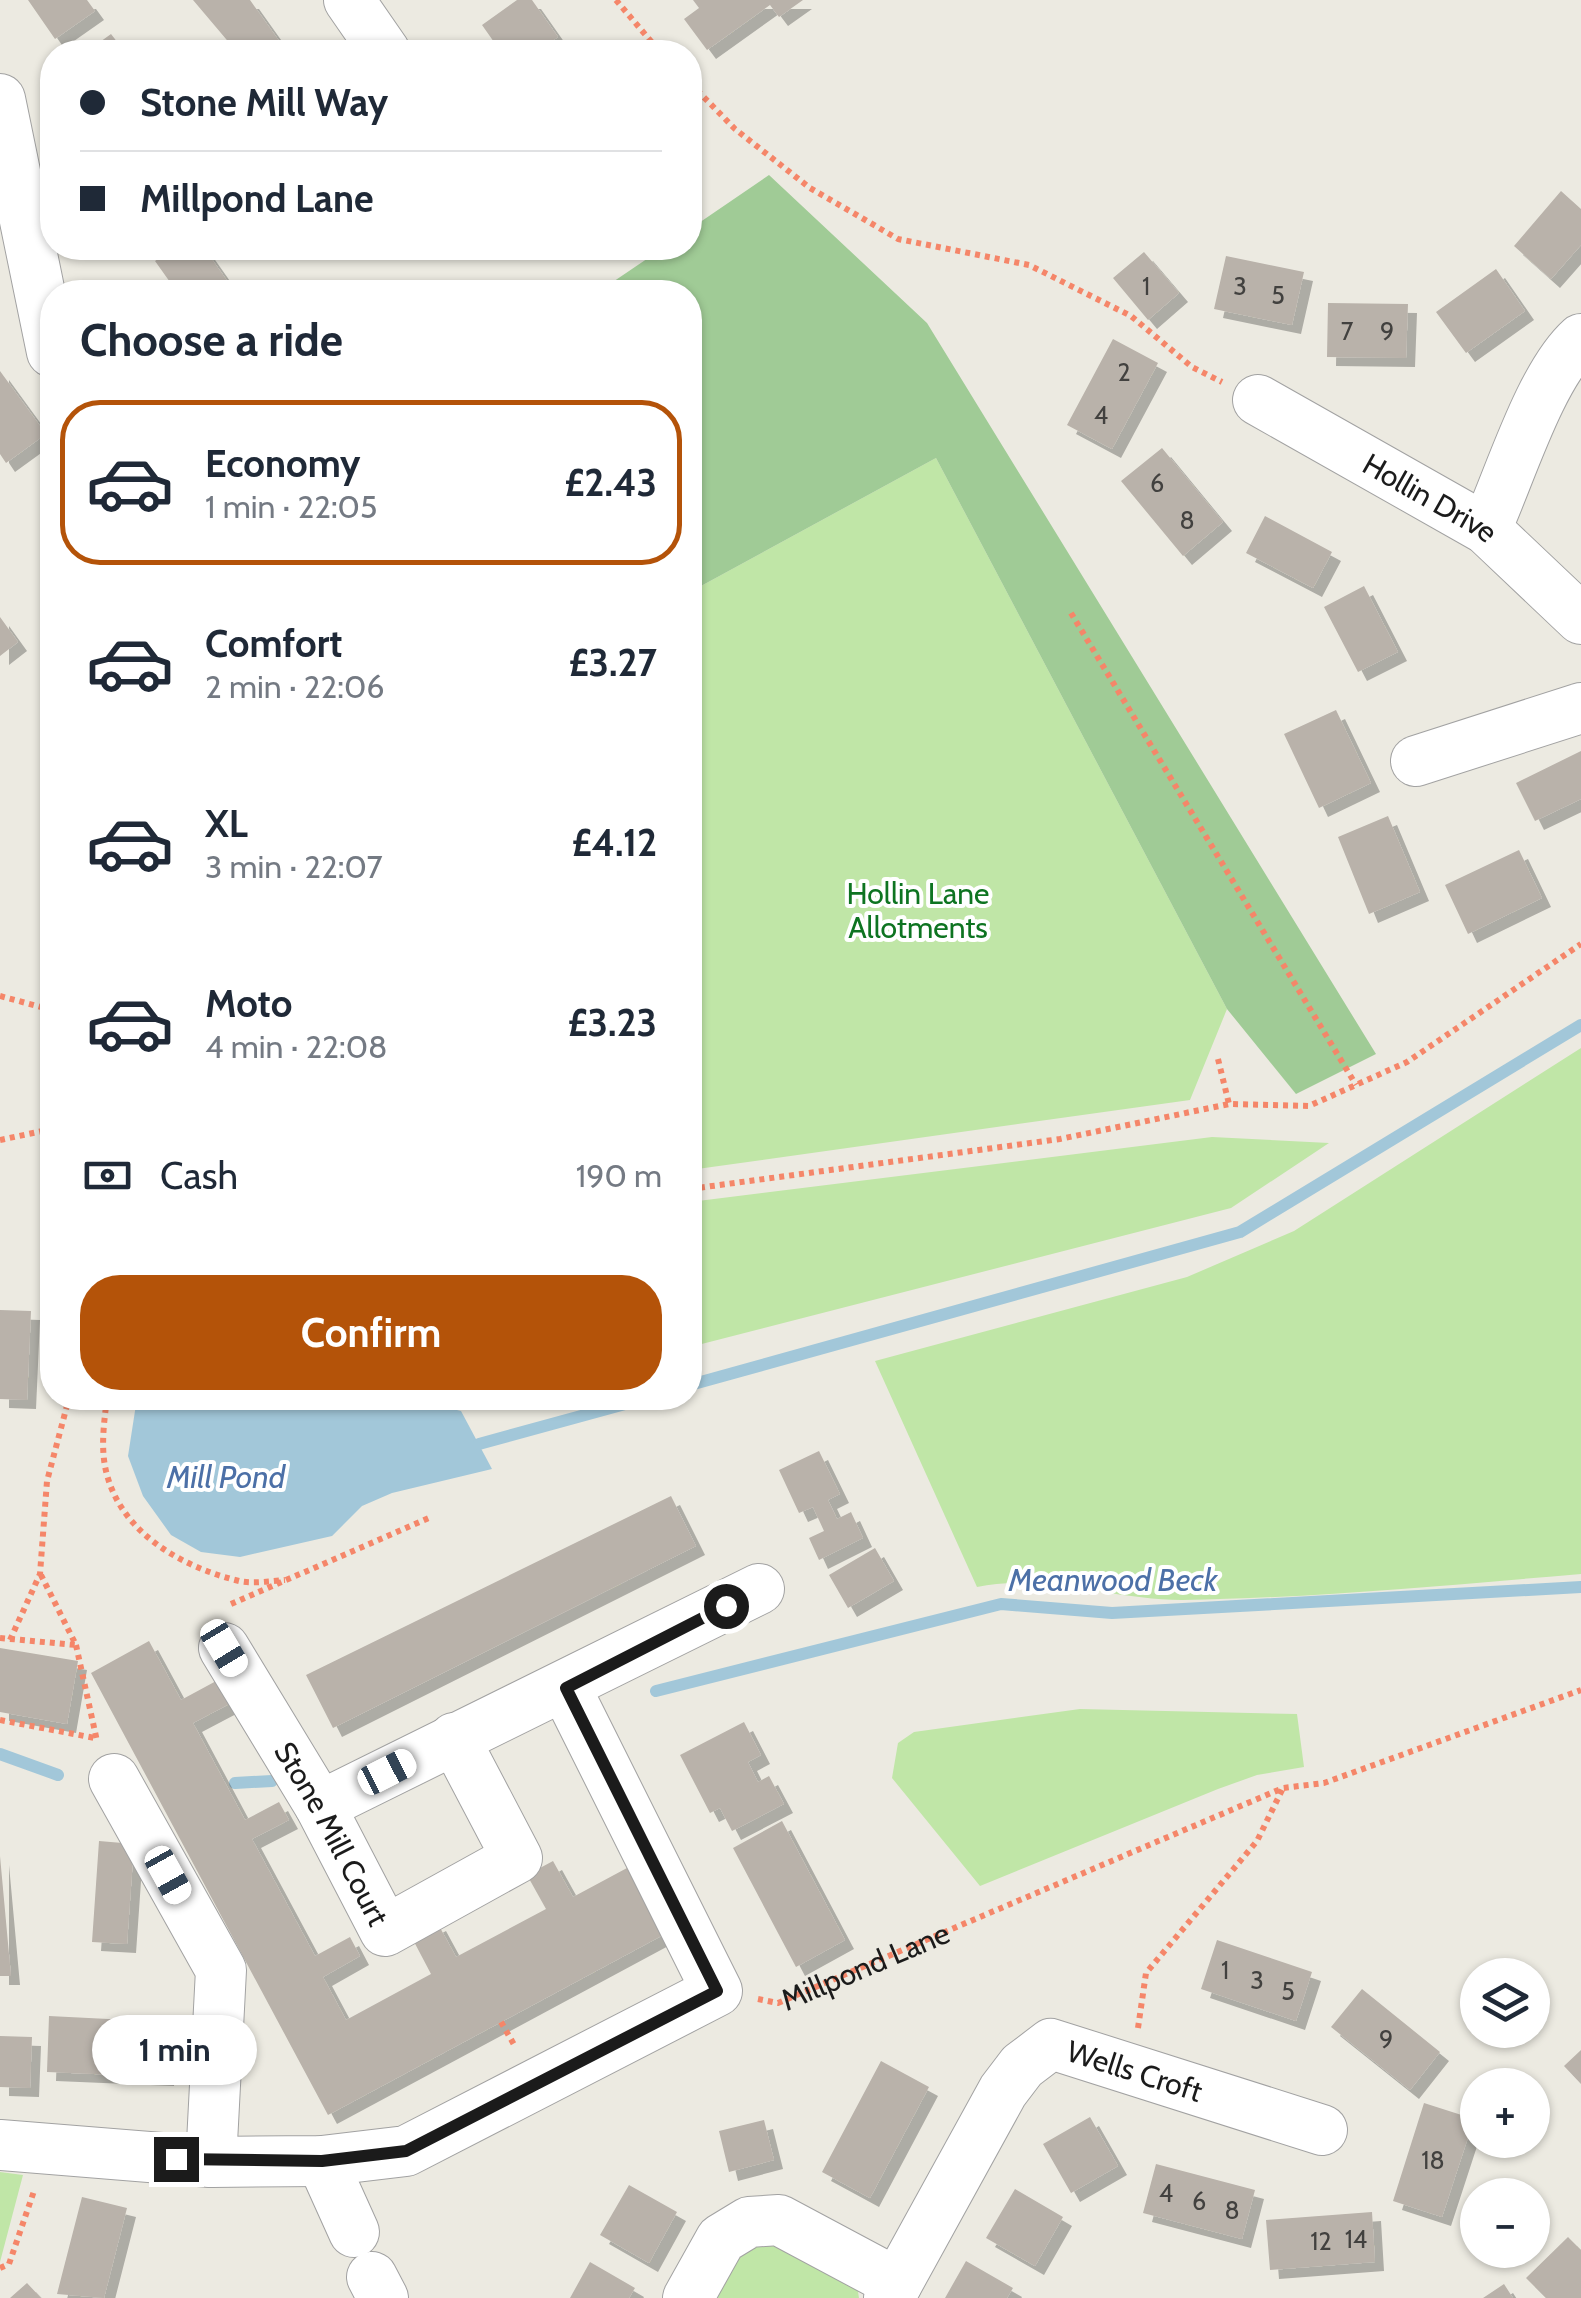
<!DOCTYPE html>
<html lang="en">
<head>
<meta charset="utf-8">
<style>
	body { margin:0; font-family:Cabin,sans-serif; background:#f6f6f7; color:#1f2937; height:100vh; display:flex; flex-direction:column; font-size:38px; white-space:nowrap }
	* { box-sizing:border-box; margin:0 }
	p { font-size:32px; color:#747a83 }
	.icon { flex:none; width:55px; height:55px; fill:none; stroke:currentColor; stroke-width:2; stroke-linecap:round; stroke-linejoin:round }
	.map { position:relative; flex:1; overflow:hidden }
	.side { position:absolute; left:40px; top:280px; width:662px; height:1130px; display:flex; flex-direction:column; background:#fff; border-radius:40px; box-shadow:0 2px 8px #0004 }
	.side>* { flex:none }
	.hud { position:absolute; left:40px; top:40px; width:662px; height:220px; border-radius:40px; box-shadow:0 2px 8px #0004; display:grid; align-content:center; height:220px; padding:0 40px; background:#fff }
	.fabs { position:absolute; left:1460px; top:1958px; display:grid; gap:20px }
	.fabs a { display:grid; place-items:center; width:90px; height:90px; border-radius:50%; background:#fff; box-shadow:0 2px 8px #0004; font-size:50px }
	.end { position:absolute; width:45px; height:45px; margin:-22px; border:12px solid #1b1b1b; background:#fff; box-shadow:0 0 0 5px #fff }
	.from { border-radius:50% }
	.bubble { position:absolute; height:70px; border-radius:35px; background:#fff; box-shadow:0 2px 8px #0004; font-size:32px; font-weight:700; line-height:70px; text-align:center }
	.car { position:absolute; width:30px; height:60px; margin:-30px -15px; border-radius:12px; box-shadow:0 0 8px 2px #0007; background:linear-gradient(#fff 24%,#345 0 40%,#fff 0 76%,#345 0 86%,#fff 0) }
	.hud b { display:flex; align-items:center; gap:35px; height:95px; font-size:38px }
	.hud b+b { border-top:2px solid #e0e1e3 }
	.hud i { width:25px; height:25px; background:#1f2937 }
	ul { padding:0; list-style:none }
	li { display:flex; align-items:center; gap:30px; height:165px; margin:0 20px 15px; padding:0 20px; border:5px solid transparent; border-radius:40px }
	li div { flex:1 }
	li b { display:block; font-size:38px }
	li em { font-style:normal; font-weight:700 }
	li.selected { border-color:#b45309 }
	li>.icon { width:90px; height:90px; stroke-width:1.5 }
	h2 { padding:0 40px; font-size:45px; line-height:120px }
	.pay { display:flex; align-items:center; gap:25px; height:110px; padding:0 40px; font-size:38px }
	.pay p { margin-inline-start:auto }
	.action { display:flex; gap:20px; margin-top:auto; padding:20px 40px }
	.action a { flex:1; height:115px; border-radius:40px; background:#b45309; color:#fff; font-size:40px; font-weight:700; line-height:115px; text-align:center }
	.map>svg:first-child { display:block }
	.grass { fill:#c0e6a7 }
	.forest { fill:#a0cb96 }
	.water { fill:#a2c7d9 }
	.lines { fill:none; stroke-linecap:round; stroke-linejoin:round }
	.stream { stroke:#a2c7d9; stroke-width:12 }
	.building { fill:#b9b2aa; filter:url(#shadow) }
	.minor-casing { stroke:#a2a2a2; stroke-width:52 }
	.path { stroke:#f58669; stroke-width:6; stroke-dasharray:5 5; stroke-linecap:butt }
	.minor { stroke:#fff; stroke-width:50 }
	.route { stroke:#1b1b1b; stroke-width:12 }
	.labels { text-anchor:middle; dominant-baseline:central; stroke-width:8; stroke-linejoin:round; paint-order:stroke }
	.number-label { font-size:25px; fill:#42413f }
	.street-label { font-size:30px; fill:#1b1b1b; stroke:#fff }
	.park-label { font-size:30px; fill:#0e7421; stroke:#fff }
	.water-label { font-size:32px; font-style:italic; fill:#4c70a7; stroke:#fff }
</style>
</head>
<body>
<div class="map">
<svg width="1581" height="2298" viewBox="0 0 1581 2298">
	<defs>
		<filter id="shadow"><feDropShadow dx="9" dy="9" stdDeviation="0" flood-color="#0004"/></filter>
	</defs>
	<rect width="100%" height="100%" fill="#eceae1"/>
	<path class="grass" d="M936,458l291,551 -37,91 -500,70v-578z
		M1581,1048v526c-132,11 -266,24 -399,26 -66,0 -143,-27 -205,-13l-102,-226 312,-84 107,-46z
		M1212,1137l117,6 -98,65 -541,139v-145z
		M435,1398h97l-38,12z
		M1080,1709l217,5 7,53 -47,8 -39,14 -238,97 -88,-108 6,-35 16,-11z
		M0,2172l23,3 -23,87z
		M766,2237l91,48 2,13h-154l25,-43z"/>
	<path class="forest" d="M769,175l158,148 449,731 -80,40 -69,-85 -291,-551 -246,134v-300h-92l65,-44h27v-19z"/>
	<path class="water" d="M137,1398h272l52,13 31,58 -100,24 -30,13 -30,30 -92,21 -39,-5 -30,-17 -28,-39 -15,-40z"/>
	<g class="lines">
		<path class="stream" d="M690,1385l550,-153 341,-207
			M479,1444l168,-46
			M656,1691l345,-87 111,9 469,-26
			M0,1754l58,21
			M235,1783l37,-2"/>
	</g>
	<path class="building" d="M28,0h59l8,11 -40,28z
		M193,0h57l37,52h-50z
		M517,0h15l26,37 -22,15h-35l-19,-27z
		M693,0h110l-24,17 -9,-12 -63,45 -23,-31 15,-11z
		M111,34l14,18h-39z
		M1561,191l20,18v36l-30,34 -37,-33z
		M174,248h30l31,44h-58l-22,-31z
		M1144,252l35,41 -31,27 -35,-42z
		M1226,256l78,16 -12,53 -78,-16z
		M1496,269l29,42 -59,42 -30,-41z
		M1328,303l80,1 -2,54 -79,-1z
		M1113,339l45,24 -46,86 -45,-24z
		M0,371l46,63 -40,29 -6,-9z
		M1162,448l61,74 -40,34 -62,-75z
		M52,504v54h-1l-11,-52z
		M1265,516l67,36 -19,36 -67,-35z
		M1364,586l34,66 -40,20 -34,-65z
		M0,617l18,25 -18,14z
		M1336,710l35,73 -52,25 -35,-74z
		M1581,751v48l-46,22 -19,-38z
		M1388,816l32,76 -51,22 -31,-77z
		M1519,850l23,48 -74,36 -23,-49z
		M0,1310l31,1 -4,89 -27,-1z
		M819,1451l21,43 -12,6 9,19 14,-7 12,26 -44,22 -10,-22 15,-7 -11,-24 -14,6 -20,-43z
		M671,1496l25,50 -363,182 -27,-53z
		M875,1548l19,33 -46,27 -19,-33z
		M149,1641l32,59 37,-20 13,23 -38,20 52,97 34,-18 10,18 -37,19 63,117 35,-19 10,19 -37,21 23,43 85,-46 -20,-38 26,-14 19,35 90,-48 -19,-34 26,-14 20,36 54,-29 36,67 -335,180 -237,-442z
		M0,1648l78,13 -11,63 -67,-12z
		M744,1722l17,33 -13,7 10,20 11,-6 15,28 -52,27 -12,-23 -10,5 -30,-58z
		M782,1821l63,119 -49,27 -63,-119z
		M99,1841l35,3 -7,100 -35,-2z
		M0,1856l11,120h-11z
		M1217,1940l95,32 -16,49 -95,-32z
		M1362,1989l78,63 -30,38 -79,-63z
		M49,2016l119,6 -3,55 -118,-5z
		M0,2036l32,1 -2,51 -30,-1z
		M1581,2050v34l-17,-18z
		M881,2061l48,26 -59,111 -48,-26z
		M1424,2103l50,16 -32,98 -49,-16z
		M1090,2117l28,49 -47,27 -28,-49z
		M764,2120l10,40 -45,12 -10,-41z
		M1156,2164l99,26 -13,49 -99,-26z
		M629,2185l48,27 -28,51 -49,-28z
		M1015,2189l48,28 -28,49 -49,-28z
		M82,2197l45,11 -23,90 -47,-4z
		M1372,2212l3,50 -105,8 -4,-50z
		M1568,2237l13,13v48h-35l-20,-20z
		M966,2261l47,27 -6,10h-62z
		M590,2262l45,26 -6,10h-59z
		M27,2283l14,15h-31z
		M1504,2284l9,14h-30z"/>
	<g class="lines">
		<defs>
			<g id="minor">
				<path d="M349,0l36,52"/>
				<path d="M0,99l52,253"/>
				<path id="s2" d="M1258,400l228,129 95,90"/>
				<path d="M1486,529c24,-53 54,-153 95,-190"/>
				<path d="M1416,761l165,-53"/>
				<path id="s3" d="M224,1648l96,158 65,125 132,-73 -63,-120"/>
				<path d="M114,1779l107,191 -10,192"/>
				<path d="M320,1806l439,-217"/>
				<path d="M0,2145l211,17 111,-1 84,-10 311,-160 -151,-302"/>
				<path d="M322,2161l32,71"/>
				<path d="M372,2277l11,21"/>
				<path d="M688,2298l33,-59 28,-17 30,-2 118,63"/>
				<path id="s4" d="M889,2298l114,-207 19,-25 29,-22 271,86"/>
			</g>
		</defs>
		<use href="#minor" class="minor-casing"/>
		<g class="path">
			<path d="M616,0l44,52"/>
			<path d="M690,83l45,46 75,59 88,51 131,26 102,51 61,51 30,15"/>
			<path d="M1071,613l285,472"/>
			<path d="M0,996l52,14"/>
			<path d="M1218,1059l11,45"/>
			<path d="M0,1140l52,-11"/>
			<path d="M690,1189l370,-50 169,-35 80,2 98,-44 174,-118"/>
			<path d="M107,1398c-3,25 -7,52 0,77 16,59 75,92 132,106 14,3 32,0 46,-1"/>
			<path d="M231,1604l198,-86"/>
			<path d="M0,1638l76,7 -35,-70"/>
			<path d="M10,1640l30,-66 7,-93 22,-83"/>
			<path d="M76,1645l21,96"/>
			<path d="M0,1720l95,18"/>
			<path id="s1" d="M758,1999l20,4 505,-215 41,-5 257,-93"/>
			<path d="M501,2022l15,26"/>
			<path d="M1138,2028l8,-55 111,-132 26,-53"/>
			<path d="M0,2268l9,-4 25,-73"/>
		</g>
		<use href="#minor" class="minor"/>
	</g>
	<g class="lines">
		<path class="route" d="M176,2159l146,2 84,-10 311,-160 -151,-303 160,-82"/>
	</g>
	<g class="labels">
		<g class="number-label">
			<text x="1146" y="286">1</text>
			<text x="1240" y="286">3</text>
			<text x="1278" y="295">5</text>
			<text x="1347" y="331">7</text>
			<text x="1387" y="331">9</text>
			<text x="1124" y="372">2</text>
			<text x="1101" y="415">4</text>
			<text x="1157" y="483">6</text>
			<text x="1187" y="520">8</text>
			<text x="1225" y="1970">1</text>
			<text x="1257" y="1980">3</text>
			<text x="1288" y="1991">5</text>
			<text x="1386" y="2039">9</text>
			<text x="1433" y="2160">18</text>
			<text x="1166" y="2193">4</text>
			<text x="1199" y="2201">6</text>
			<text x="1232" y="2210">8</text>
			<text x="1356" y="2239">14</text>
			<text x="1321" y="2241">12</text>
		</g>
		<g class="street-label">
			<text stroke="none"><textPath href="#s2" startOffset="198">Hollin Drive</textPath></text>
			<text stroke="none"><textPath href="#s3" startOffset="215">Stone Mill Court</textPath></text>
			<text stroke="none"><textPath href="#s1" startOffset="115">Millpond Lane</textPath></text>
			<text stroke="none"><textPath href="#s4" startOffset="392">Wells Croft</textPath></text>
		</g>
		<g class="park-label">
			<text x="918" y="893">Hollin Lane<tspan x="918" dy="34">Allotments</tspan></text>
		</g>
		<g class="water-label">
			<text x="226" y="1476">Mill Pond</text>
			<text x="1113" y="1579">Meanwood Beck</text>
		</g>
	</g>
</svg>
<div class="fabs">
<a><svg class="icon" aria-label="layers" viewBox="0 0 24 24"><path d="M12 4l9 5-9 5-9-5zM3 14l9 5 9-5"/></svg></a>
<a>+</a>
<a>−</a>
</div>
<i class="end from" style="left:726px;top:1606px"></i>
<i class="end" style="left:176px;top:2159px"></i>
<div class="bubble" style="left:92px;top:2015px;width:165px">1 min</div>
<i class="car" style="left:224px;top:1648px;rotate:149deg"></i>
<i class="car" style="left:387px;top:1772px;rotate:63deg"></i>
<i class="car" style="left:168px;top:1875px;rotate:151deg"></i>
<div class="hud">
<b><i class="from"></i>Stone Mill Way</b>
<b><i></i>Millpond Lane</b>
</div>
<section class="side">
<h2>Choose a ride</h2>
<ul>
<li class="selected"><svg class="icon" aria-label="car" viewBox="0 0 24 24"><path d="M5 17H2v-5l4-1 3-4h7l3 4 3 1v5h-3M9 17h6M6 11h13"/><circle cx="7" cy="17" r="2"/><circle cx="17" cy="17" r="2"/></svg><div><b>Economy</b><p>1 min · 22:05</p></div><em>£2.43</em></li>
<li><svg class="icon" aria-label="car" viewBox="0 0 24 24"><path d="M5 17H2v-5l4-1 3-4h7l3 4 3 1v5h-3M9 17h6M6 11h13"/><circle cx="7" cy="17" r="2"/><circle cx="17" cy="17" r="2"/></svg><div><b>Comfort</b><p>2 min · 22:06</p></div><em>£3.27</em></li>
<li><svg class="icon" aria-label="car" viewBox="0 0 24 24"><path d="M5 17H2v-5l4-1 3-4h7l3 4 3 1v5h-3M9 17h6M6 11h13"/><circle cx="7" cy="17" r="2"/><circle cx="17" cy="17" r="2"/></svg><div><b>XL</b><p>3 min · 22:07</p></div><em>£4.12</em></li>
<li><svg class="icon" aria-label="car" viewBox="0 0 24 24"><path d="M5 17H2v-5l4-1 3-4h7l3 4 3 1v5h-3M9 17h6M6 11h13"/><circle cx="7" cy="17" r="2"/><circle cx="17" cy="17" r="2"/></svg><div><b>Moto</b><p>4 min · 22:08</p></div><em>£3.23</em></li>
</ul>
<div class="pay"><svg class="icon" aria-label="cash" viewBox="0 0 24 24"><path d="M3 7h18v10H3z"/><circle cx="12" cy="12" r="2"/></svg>Cash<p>190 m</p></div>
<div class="action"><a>Confirm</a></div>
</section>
</div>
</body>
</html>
